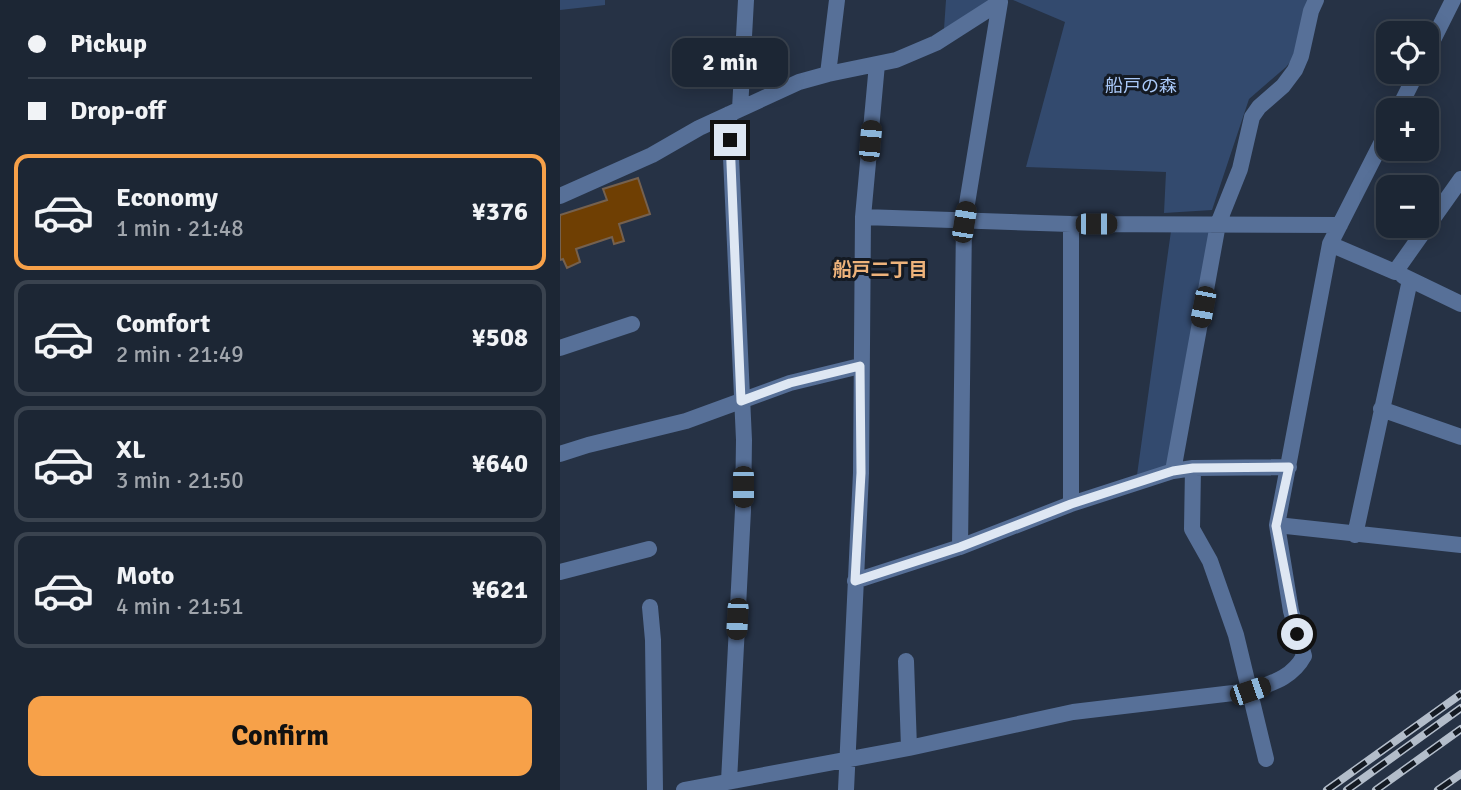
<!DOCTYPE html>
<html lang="en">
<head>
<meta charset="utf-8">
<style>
	body { margin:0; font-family:Signika,"Noto Sans JP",sans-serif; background:#293240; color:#f1f3f6; height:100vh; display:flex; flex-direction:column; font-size:26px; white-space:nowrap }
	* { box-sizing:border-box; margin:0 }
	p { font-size:23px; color:#a0a5ac }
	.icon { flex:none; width:38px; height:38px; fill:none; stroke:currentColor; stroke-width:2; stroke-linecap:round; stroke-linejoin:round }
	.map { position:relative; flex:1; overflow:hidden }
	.drawer { display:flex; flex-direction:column; background:#1c2634; width:560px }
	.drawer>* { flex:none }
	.hud { display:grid; align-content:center; height:154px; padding:0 28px; background:#1c2634 }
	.fabs { position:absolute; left:816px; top:21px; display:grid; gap:14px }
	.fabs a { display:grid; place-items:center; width:63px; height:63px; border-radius:14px; background:#1c2634; box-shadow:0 4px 18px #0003,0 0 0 2px #3a434f; font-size:35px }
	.end { position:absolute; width:32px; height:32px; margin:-16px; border:9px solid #dee7f3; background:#111; box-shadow:0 0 0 4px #111 }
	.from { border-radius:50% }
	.bubble { position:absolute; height:49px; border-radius:14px; background:#1c2634; box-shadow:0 4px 18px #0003,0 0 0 2px #3a434f; font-size:23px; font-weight:800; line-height:49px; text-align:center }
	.car { position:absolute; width:21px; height:42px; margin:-21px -10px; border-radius:9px; box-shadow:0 0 5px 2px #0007; background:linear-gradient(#222 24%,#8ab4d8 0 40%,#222 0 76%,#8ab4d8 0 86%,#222 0) }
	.hud b { display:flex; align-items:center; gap:24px; height:66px; font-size:26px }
	.hud b+b { border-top:2px solid #3a434f }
	.hud i { width:18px; height:18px; background:#f1f3f6 }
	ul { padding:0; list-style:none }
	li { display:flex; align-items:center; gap:21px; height:116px; margin:0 14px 10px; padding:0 14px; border:4px solid #3a434f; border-radius:14px }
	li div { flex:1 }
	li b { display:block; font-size:26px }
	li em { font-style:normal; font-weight:800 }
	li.on { border-color:#f7a149 }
	li>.icon { width:63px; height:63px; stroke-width:1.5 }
	.button { display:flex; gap:14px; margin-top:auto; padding:14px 28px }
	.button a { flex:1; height:80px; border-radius:14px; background:#f7a149; color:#111; font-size:28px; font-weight:800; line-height:80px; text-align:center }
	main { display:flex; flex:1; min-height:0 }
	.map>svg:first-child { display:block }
	.green { fill:#334a6e }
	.building { fill:#6f3f03; stroke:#75614f; stroke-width:2 }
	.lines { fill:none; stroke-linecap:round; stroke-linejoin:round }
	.minor { stroke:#577098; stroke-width:16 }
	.rail-casing { stroke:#b3bdca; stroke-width:8 }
	.rail { stroke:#141a23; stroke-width:5; stroke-dasharray:16; stroke-linecap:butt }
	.route { stroke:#dee7f3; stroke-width:9 }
	.labels { text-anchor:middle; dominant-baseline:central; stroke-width:6; stroke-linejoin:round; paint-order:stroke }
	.park-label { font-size:18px; fill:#aac9f8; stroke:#141a23 }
	.neighbourhood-label { font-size:19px; font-weight:bold; fill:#eeb37b; stroke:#141a23 }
</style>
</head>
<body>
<main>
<section class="drawer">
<div class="hud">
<b><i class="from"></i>Pickup</b>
<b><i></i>Drop-off</b>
</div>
<ul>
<li class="on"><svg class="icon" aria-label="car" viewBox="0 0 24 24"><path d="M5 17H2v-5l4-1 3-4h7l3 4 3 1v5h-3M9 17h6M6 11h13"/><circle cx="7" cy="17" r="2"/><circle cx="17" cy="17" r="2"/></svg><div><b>Economy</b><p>1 min · 21:48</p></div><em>¥376</em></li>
<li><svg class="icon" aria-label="car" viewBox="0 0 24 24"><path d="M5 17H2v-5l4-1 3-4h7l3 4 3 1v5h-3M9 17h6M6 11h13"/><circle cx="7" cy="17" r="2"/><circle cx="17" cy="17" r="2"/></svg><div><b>Comfort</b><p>2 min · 21:49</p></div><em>¥508</em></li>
<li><svg class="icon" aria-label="car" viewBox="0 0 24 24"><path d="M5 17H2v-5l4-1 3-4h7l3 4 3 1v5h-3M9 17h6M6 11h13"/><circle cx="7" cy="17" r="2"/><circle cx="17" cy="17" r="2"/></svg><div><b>XL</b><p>3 min · 21:50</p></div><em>¥640</em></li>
<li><svg class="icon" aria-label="car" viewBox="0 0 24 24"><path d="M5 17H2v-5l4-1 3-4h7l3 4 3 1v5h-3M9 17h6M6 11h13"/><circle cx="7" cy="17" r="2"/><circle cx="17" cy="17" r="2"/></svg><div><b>Moto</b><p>4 min · 21:51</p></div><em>¥621</em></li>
</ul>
<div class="button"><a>Confirm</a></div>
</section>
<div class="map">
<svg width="901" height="790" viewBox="0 0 901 790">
	<rect width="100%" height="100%" fill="#263245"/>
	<path class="green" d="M0,0h45v5l-45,5z
		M386,0h44l-46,29z
		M453,0h297l-16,57 -8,10 -37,32 -37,111 -48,3 2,-41 -140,-5 39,-145z
		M652,229l-44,238 -31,8 34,-244z"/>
	<path class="building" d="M78,178l12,36 -31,10 5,17 -10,3 -2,-7 -36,12 4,13 -13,6 -4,-9 -3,1v-45l47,-15 -4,-11z"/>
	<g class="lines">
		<path class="minor" d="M866,54l27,-54
			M268,74l9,-74
			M180,109l6,-109
			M838,110l19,-38
			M0,196l92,-41 47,-27 100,-46 29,-8 68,-14 40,-17 64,-41
			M303,217l208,7 269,1
			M770,244l65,28 66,-93
			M843,276l58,28
			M0,348l72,-24
			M821,409l80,28
			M0,454l28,-9 98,-24 104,-38 70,-17
			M633,468l-1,61 18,32 26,74 30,124
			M613,471l45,-247 22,-55 12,-52 7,-10 24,-21 12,-16 6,-14 10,-45 5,-11
			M511,504v-280
			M717,525l184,20
			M795,535l55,-255
			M400,547l111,-43 102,-33 20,-3 96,-1
			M0,572l89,-23
			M295,581l105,-34 4,-325 36,-220
			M90,607l3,33 2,150
			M346,661l3,87
			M169,781l14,-271 1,-70 -15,-326
			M124,790l225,-42 164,-36 177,-21c22,-8 42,-13 54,-35l-13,-45 -14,-86 53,-281 58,-114
			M286,790l15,-317 2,-256 14,-153"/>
		<defs>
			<path id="rail" d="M767,790l134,-96
				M787,790l114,-82
				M816,790l85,-61
				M878,790l23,-16"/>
		</defs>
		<use href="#rail" class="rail-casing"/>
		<use href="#rail" class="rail"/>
	</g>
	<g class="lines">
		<path class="route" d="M170,140l11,261 49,-18 70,-17 1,107 -6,108 105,-34 111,-43 102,-33 20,-3 96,-1 -13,59 21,108"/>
	</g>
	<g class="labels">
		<g class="park-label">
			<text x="581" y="86">船戸の森</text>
		</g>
		<g class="neighbourhood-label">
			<text x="320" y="270">船戸二丁目</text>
		</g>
	</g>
</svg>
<div class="fabs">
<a><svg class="icon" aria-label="locate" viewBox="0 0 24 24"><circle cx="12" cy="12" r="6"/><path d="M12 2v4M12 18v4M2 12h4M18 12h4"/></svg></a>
<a>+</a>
<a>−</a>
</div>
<i class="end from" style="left:737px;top:634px"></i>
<i class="end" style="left:170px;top:140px"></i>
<div class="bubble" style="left:112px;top:38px;width:116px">2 min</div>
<i class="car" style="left:310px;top:141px;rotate:5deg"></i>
<i class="car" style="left:404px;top:222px;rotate:9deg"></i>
<i class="car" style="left:536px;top:224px;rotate:90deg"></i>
<i class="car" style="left:643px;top:307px;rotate:191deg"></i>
<i class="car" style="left:183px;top:487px;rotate:180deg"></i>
<i class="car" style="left:177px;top:619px;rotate:183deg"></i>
<i class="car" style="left:690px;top:691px;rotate:71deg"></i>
</div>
</main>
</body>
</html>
